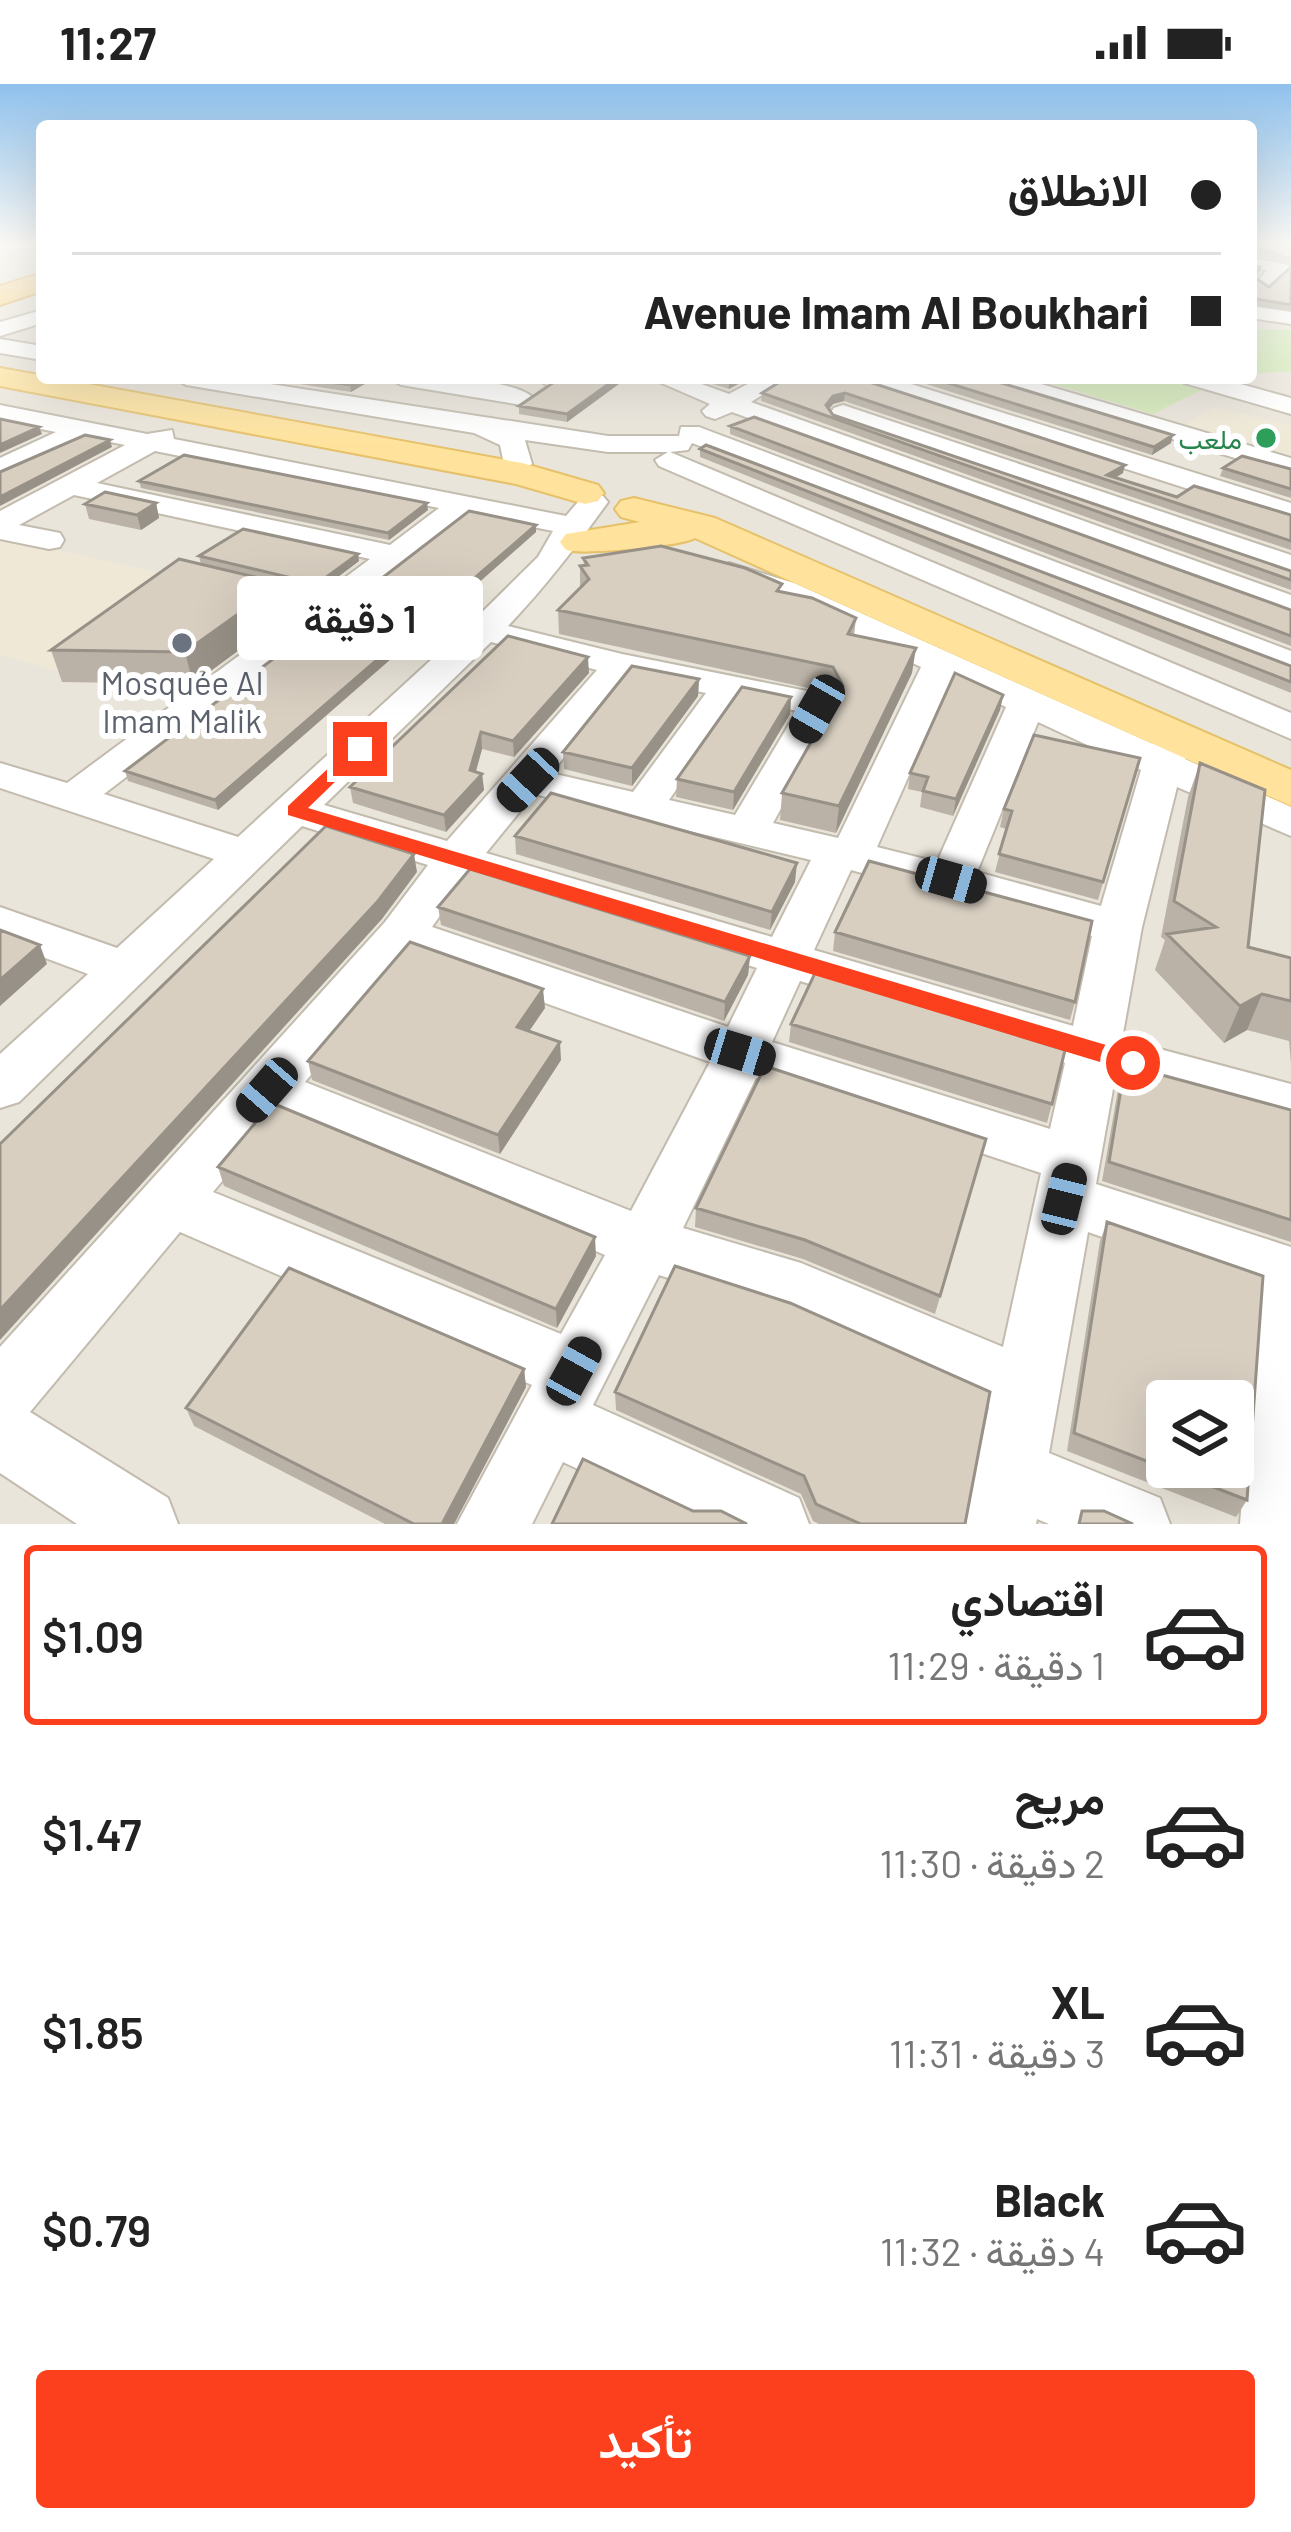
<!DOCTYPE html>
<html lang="ar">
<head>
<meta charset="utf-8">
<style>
	body { margin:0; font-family:Barlow,Vazirmatn,sans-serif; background:#f2f2f2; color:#222; direction:rtl; height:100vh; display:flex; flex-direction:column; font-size:45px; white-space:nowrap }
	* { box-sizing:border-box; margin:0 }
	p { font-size:39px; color:#767676 }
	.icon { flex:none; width:66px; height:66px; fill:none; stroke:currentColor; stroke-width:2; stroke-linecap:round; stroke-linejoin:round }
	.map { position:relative; height:1440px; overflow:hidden; direction:ltr }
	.sheet { display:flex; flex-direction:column; background:#fff; flex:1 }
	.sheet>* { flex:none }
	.top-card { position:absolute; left:36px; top:36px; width:1221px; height:264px; border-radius:12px; box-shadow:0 12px 48px #0002; direction:rtl; display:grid; align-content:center; height:264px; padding:0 36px; background:#fff }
	.fabs { position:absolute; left:1146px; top:1296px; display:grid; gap:24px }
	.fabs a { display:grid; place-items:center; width:108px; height:108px; border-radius:12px; background:#fff; box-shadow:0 12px 48px #0002; font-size:60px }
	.end { position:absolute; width:54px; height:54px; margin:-27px; border:15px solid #fc3f1d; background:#fff; box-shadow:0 0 0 6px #fff }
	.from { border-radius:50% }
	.bubble { position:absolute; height:84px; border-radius:12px; background:#fff; box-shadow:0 12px 48px #0002; font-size:39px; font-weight:600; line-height:84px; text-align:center; direction:rtl }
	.car { position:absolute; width:36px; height:72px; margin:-36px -18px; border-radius:15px; box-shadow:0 0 9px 3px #0007; background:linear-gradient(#222 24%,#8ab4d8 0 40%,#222 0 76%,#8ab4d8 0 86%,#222 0) }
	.top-card b { display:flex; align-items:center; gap:42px; height:114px; font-size:45px }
	.top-card b+b { border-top:3px solid #e0e0e0 }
	.top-card i { width:30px; height:30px; background:#222 }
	ul { padding:21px 0 0; list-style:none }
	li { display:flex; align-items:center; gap:36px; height:180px; margin:0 24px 18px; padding:0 12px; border:6px solid transparent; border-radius:12px }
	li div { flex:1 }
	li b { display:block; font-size:45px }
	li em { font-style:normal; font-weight:600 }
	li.selected { border-color:#fc3f1d }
	li>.icon { width:108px; height:108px; stroke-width:1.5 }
	.primary-button { display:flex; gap:24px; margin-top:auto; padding:24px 36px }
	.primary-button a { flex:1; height:138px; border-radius:12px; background:#fc3f1d; color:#fff; font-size:48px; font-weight:600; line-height:138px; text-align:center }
	.status { display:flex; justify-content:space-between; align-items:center; height:84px; padding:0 60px; background:#fff; direction:ltr }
	.status svg { height:33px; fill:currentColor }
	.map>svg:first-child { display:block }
	.residential { fill:#eae5da; fill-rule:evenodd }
	.education { fill:#efe8d6 }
	.green { fill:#d2eab5 }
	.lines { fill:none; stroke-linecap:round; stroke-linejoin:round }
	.minor-casing { stroke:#c2bbae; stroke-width:4 }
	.major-casing { stroke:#e6c16a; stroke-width:4 }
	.highway-casing { stroke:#e0a43c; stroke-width:4 }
	.minor { fill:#fff; fill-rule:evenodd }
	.major { fill:#ffe39c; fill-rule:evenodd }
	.highway { fill:#ffcf6e; fill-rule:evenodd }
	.wall { fill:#bab2a6 }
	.shaded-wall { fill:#979187 }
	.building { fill:#d8cfc1; stroke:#979187; stroke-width:3; fill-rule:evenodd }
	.route { fill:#fc3f1d }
	.leisure-dot { fill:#2e9e5b; stroke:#fff; stroke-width:4.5 }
	.worship-dot { fill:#6b7280; stroke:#fff; stroke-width:4.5 }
	.labels { text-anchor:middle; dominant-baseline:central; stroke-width:12; stroke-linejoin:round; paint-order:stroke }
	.far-leisure-label { font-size:27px; fill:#27864d; stroke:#fff; text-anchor:end }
	.worship-label { font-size:33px; fill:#5b616d; stroke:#fff }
</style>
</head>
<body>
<div class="status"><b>11:27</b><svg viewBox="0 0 49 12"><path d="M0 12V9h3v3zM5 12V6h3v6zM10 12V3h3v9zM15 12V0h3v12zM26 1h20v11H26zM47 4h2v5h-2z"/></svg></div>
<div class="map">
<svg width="1291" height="1440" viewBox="0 0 1291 1440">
	<rect width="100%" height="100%" fill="#f6f3ec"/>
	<path class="residential" d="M42,161v133h1209v-133h40v1279h-1291v-1270zM1167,1317h66v66h-66z"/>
	<path class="education" d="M1213,323l78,19v32l-108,-32z
		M0,453l187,42 -129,92 -58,-16z"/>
	<path class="green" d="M1251,245l40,1v41l-40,3z
		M1033,294h125l43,12 -48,24z"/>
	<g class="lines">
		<defs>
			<path id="minor" d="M1251,173l40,9 -24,22 -10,-6 10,-12 -16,-3z
				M1251,222l40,6v12l-40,-6z
				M42,226v13l-42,13v-14z
				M0,255l42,7v14l-42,-7z
				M72,294h29l-19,10 -9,-2z
				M174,294h57l377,58h71l2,-9h18l592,224v23l-599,-231 -4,7 -18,2 621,261v26l-632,-273 -4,-6 13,-8h-60l-83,-12 7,24 -14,8 -14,-8 -4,-19 -26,-12 -288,-48z
				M389,294c35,0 120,-2 145,20l-12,7 -121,-20z
				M534,294h26l1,1 -12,7z
				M650,294h35l44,16 30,-16h30l-38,24 540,193v21l-559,-204 -17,7 -9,-3 -4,-5 8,-7z
				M855,294h37l399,125v19l-432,-139z
				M983,294h38l270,80v17l-304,-92z
				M1180,294h39l72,20v16l-107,-31z
				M0,321l147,29 25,-4 2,9 392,77 17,-20h20l5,6c-31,43 -60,82 -100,124l114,28 205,41 9,14 -63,114 65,15 83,-171 -151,-70 -52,-17 -5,-7 16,-10 65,20 359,161 8,-13h28l6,8 -10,20 106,48v29l-114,-49 -35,140 -20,112 169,45v44l-176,-50 -19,106 195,63v277h-51l18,-232 -170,-60 -39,221 111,45 10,26h-121l-12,-5 -1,5h-72l25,-117 -200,-90 -130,-42 -66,130 206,93 10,26h-115l-131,-62 -31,62h-75l75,-139 -352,-153 -150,180 138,86 10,26h-101l-77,-51v-126l385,-425 43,-57 -126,-39 -283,276 -19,6v-54l88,-80 -88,-33v-34l117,41 97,-89 -214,-71v-25l67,20 231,-171 -95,-23 -4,-7 4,-7 12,-3 104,25 51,-38 -296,-64 -55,30 41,8 4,7 -4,7 -11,2 -49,-10v-28l125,-66 -39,-8 -86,39v-18l56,-26 -56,-11zM155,367l284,57 -49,37 -293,-62zM469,430l84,17 -15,26 -76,75 -111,-27zM331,536l113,28 -206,189 -134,-43zM491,558l106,28 -150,171 -123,-36zM630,594l76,15 -73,99 -82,-19zM951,597l55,26 -69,155 -60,-15zM739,615l58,12 -62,104 -66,-15zM1038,638l103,48 -40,136 -124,-34zM534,710l277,66 -39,77 -286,-84zM851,786l241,66 -19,90 -259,-76zM467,793l290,91 -29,59 -296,-100zM411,871l299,107 -79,149 -326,-129zM800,897l265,82 -15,66 -278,-87zM756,994l285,95 -38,174 -202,-84 -118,-35zM276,1033l329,138 -44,79 -348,-142z
				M843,321l448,150v21l-457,-158 -4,-5 4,-5z"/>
			<path id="major" d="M0,284l522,95 76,22 6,8 -6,8 -13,3 -69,-20 -516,-98z
				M634,414l81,20 576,252v36l-596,-268c-13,8 -113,17 -129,12l-6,-8 6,-8 74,-12 -19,-5 -6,-8 6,-8z"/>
			<path id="highway" d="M42,189v18l-42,14v-19z"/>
		</defs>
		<use href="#minor" class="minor-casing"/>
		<use href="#major" class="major-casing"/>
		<use href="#highway" class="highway-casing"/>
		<use href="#minor" class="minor"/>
		<use href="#major" class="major"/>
		<use href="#highway" class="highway"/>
	</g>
	<path class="wall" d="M1251,161h40v20l-39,-12z
		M1251,181l8,8 -3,5 13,9 22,-20v44l-40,-7z
		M261,294h114l-24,14z
		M627,294l-60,44 -48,-8v-8z
		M693,294h56l-20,11z
		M907,294h78l186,65 -19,12z
		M858,296l265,93 -8,5 62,19 114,18v35l-447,-149 -11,3 -4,5 4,6 458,156v19l-530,-189 1,-8z
		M730,342l561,184v36l-561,-212z
		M700,365l591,217v27l-591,-236z
		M1223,384l68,1v29l-71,-22z
		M139,397l289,29 -39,30 -248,-52z
		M156,419l3,15 -18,12 -52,-11 -4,-15z
		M536,448l-101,89 -74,-18 -1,-8z
		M358,470l1,7 -41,31 -117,-28 -2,-8z
		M583,474l198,34 75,26 -2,18 58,37 -76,160 -56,-13 2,-27 53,-93 -4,-7 -272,-59 -1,-24 22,-22v-22l4,-1z
		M268,496l6,31 -13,18 1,4 -69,51 -131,-2 -11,-32z
		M407,550l1,10 -190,166 -90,-29 -3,-10z
		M589,589l-75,84 -32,-8 -6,23 6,2 2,16 -38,42 -93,-29 -3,-16z
		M699,595l-1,17 -66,90 -68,-17 -1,-17z
		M1003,611l-3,15 -47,106 -33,-9 2,-15 -14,-3 2,-16z
		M791,613l-1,17 -57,96 -57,-13 1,-18z
		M1140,674l-42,142 -103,-28 11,-43 -6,-2 4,-18z
		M1200,679l48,184 43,11v106l-2,-23 -42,-11 -23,13 -69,-73 10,-30 -4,-3 27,-140z
		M515,752l280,46 -25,48 -254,-76z
		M438,823l312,49 -2,19 -24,46 -283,-96z
		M835,848l240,70 -5,18 -237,-69z
		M545,924l-16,23 32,29 -61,94 -188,-74 -4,-19z
		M791,940l261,80 -5,19 -258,-81z
		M1125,981l166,45v132l-189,-61 17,-97z
		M986,1055l-51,175 -132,-55 -108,-32 1,-19z
		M218,1083l378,89 -39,72 -333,-142z
		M1107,1138l140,278 -11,17 -169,-66 33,-210z
		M524,1285l2,18 -72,137h-69l-191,-98 -8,-18z
		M615,1308l350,132h-146l-6,-3 -12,-27 -185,-84z"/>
	<path class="shaded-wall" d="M363,294h12l-24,14 -1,-7z
		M617,294h10l-60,44v-8z
		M736,294h13l-20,11v-7z
		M845,309l-1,8 -11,3 -7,9v-8l7,-9z
		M39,343l3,7 -42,19v-8z
		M1173,351l-2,8 -19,12 2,-8z
		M110,356l2,7 -112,59v-9z
		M1125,381l-2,8 -13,8 -3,-6z
		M156,419l3,15 -18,12 -4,-15z
		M427,419l1,7 -39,30 -1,-7z
		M536,441v7l-101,89 -1,-8z
		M358,470l1,7 -41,31 -1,-8z
		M268,496l6,31 -13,18 1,4 -69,51 -8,-32 66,-51z
		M407,550l1,10 -190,166 -3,-10z
		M916,564l-4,25 -76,160 3,-27z
		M588,573l1,16 -75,84 -1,-16z
		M699,595l-1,17 -66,90v-18z
		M1003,611l-3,15 -47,106 3,-17z
		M791,613l-1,17 -57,96 1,-18z
		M481,648l1,17 -10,35 10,-10 2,16 -38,42 -2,-17 26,-45z
		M414,770l3,18 -35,47 -382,421v-30z
		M797,779l-2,19 -25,48 2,-18z
		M40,861l7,19 -47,42v-26z
		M750,872l-2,19 -24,46 1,-19z
		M543,905l2,19 -26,38 -2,-19z
		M1262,910l-15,36 -23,13 16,-37z
		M560,958l1,18 -61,94 -2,-19z
		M595,1153l1,19 -39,72 -1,-19z
		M524,1285l2,18 -72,137h-12z"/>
	<path class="building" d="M1251,161h40v14l-38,-12 -2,2z
		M1251,181l9,2 -6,10 15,10 22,-20v38l-40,-7z
		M302,294h61l-13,7z
		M560,294h57l-50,36 -48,-8z
		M786,294h71l268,87 -18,10 70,22 17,-11 97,29v26l-446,-148 -12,3 -7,9 7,10 458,156v9l-529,-187z
		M932,294h53l188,57 -19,12z
		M754,333l537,193v26l-561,-210z
		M0,335l39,8 -39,18z
		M85,351l25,5 -110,57v-25z
		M706,361l585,221v16l-591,-233z
		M184,371l243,48 -39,30 -249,-52z
		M1242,372l49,13v20l-68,-21z
		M105,408l51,11 -19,12 -52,-11z
		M469,427l67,14 -102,88 -74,-18z
		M243,445l115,25 -41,30 -118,-28z
		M661,462l84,22 37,16 -5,7 35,7 44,20 -8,16 68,14 -77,158 -57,-13 61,-107 -10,-19 -275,-57 31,-31 -9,-13 8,-1 -5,-7z
		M179,475l89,21 -17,21 4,1 -70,50 -134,-2z
		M330,532l77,18 -192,166 -90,-29z
		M508,552l80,21 -75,84 -32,-9 -11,38 12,4 -38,41 -94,-28z
		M632,582l67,13 -67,89 -69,-16z
		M955,589l48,22 -47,104 -33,-8 5,-14 -18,-4z
		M742,603l49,10 -57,95 -57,-13z
		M1034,651l106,23 -37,124 -104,-28 13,-43 -8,-2z
		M1200,679l65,27 -17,157 43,11v43l-29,-7 -22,12 -73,-72 49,-7 -42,-26z
		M551,709l246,70 -25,49 -257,-76z
		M326,742l88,28 -36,47 -378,409v-166z
		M869,777l223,60 -17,81 -240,-70z
		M470,785l280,87 -25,46 -287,-95z
		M0,846l40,15 -40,35z
		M410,858l133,47 -26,38 43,15 -62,93 -190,-74z
		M815,889l250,77 -13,54 -261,-80z
		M1125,981l166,45v110l-182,-58z
		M765,982l221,73 -46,157 -135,-56 -109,-32z
		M272,1019l323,134 -39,72 -338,-142z
		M1107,1138l156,54 -16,224 -173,-67zM1167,1317h66v66h-66z
		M675,1182l115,37 200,89 -25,132h-104l-45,-20 -12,-28 -189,-84z
		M289,1184l235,101 -82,155h-28l-228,-116z
		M583,1375l110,52h28l26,13h-195z
		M1082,1427h22l29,13h-54z"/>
	<linearGradient id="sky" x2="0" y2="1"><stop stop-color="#8fc1ec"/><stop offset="0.44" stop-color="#fbfaf6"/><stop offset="1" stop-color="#fbfaf6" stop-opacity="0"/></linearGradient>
	<rect width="1291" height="363" fill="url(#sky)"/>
	<path class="route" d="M353,661l16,4 -61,59 825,245 12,10 -12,9 -845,-257v-9z"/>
	<circle class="leisure-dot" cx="1266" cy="354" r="12"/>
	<circle class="worship-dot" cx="182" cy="559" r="12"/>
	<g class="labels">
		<g class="far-leisure-label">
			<text x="1242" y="354">ملعب</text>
		</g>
		<g class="worship-label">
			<text x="182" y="598">Mosquée Al<tspan x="182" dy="38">Imam Malik</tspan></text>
		</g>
	</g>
</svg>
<div class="fabs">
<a><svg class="icon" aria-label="layers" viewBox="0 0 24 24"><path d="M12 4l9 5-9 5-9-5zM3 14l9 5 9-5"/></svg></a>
</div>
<i class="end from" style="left:1133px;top:979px"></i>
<i class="end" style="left:360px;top:665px"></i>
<div class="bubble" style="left:237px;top:492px;width:246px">1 دقيقة</div>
<i class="car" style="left:817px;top:625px;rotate:210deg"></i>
<i class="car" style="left:528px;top:696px;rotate:223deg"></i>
<i class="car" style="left:951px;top:796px;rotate:106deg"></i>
<i class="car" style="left:740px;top:968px;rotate:107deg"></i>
<i class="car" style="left:267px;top:1006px;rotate:221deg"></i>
<i class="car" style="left:1064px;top:1115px;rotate:14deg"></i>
<i class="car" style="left:574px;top:1287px;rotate:29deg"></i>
<div class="top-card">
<b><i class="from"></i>الانطلاق</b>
<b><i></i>Avenue Imam Al Boukhari</b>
</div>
</div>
<section class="sheet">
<ul>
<li class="selected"><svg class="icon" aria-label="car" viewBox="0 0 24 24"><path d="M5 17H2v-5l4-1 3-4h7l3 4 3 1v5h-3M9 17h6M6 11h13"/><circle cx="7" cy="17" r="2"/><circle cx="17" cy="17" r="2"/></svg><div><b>اقتصادي</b><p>1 دقيقة · 11:29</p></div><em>$1.09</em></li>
<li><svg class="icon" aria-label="car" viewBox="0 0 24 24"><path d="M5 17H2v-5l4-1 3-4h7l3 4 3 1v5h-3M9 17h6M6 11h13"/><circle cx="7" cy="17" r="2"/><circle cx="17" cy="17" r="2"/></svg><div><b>مريح</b><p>2 دقيقة · 11:30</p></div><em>$1.47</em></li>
<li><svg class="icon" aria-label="car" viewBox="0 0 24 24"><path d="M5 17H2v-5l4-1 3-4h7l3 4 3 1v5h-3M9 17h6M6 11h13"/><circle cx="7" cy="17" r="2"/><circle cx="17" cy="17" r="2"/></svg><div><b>XL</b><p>3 دقيقة · 11:31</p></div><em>$1.85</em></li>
<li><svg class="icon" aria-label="car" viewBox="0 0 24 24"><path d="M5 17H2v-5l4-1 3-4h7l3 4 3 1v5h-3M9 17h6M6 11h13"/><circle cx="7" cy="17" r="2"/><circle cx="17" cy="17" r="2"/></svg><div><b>Black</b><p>4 دقيقة · 11:32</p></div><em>$0.79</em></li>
</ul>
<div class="primary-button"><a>تأكيد</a></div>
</section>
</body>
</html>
